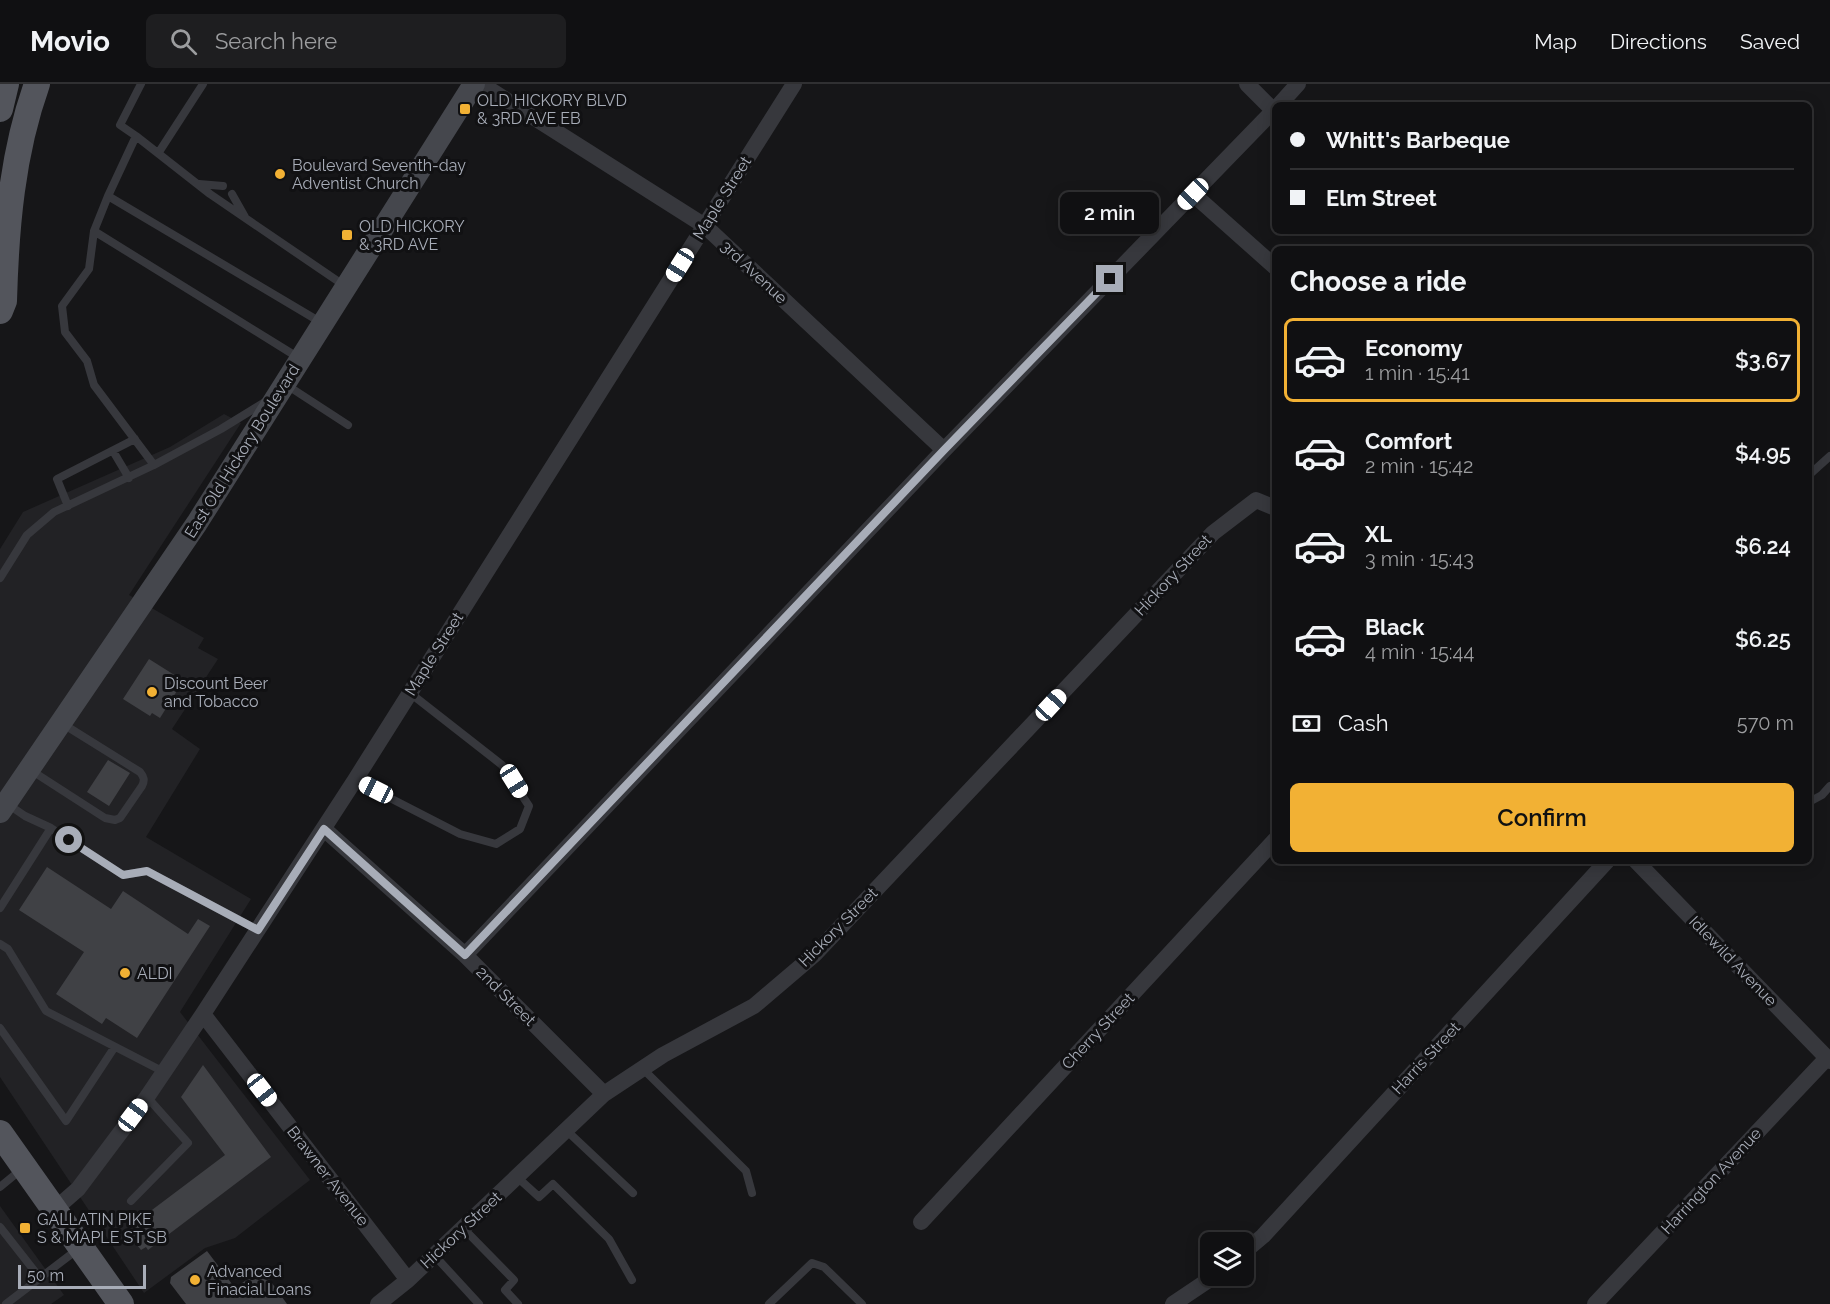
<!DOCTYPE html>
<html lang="en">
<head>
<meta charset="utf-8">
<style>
	body { margin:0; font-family:Raleway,sans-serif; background:#1e1e20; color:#f1f3f6; height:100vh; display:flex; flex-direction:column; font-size:22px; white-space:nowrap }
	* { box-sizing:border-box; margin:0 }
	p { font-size:20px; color:#9c9d9f }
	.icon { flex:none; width:33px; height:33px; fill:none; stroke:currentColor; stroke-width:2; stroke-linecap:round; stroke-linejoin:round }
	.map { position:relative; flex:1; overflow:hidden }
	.drawer { position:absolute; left:1272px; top:162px; width:540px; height:618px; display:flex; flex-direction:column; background:#101012; border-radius:9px; box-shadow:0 3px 15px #0003,0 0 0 2px #303032 }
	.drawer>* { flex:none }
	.top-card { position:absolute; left:1272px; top:18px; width:540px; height:132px; border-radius:9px; box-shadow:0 3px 15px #0003,0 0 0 2px #303032; display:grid; align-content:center; height:132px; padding:0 18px; background:#101012 }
	.tools { position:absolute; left:1200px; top:1148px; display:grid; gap:12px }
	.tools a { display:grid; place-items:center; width:54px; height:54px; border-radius:9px; background:#101012; box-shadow:0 3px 15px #0003,0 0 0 2px #303032; font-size:30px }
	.scale { position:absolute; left:18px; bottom:15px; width:128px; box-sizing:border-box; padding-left:6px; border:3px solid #a8adb8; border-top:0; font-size:16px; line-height:21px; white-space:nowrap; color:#a8adb8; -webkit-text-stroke:4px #111113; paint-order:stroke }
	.end { position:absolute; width:27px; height:27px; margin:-14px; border:8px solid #a8adb8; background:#111; box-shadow:0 0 0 3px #111 }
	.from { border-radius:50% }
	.bubble { position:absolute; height:42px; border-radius:9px; background:#101012; box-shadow:0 3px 15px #0003,0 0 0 2px #303032; font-size:20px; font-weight:600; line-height:42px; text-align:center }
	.car { position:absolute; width:18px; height:36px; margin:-18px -9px; border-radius:8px; box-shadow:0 0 4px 2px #0007; background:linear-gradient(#fff 24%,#345 0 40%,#fff 0 76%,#345 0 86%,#fff 0) }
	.top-card b { display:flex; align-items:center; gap:21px; height:57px; font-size:22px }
	.top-card b+b { border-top:2px solid #303032 }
	.top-card i { width:15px; height:15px; background:#f1f3f6 }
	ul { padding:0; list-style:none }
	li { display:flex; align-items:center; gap:18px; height:84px; margin:0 12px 9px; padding:0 6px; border:3px solid transparent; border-radius:9px }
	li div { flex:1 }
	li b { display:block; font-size:22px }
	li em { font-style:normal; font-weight:600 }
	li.selected { border-color:#f2b134 }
	li>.icon { width:54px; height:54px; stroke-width:1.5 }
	h2 { padding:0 18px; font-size:27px; line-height:72px }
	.pay { display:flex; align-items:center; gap:15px; height:66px; padding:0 18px; font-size:22px }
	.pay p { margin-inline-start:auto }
	.cta { display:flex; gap:12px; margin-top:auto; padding:12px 18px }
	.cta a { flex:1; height:69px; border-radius:9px; background:#f2b134; color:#111; font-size:24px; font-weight:600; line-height:69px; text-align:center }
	header { display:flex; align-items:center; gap:36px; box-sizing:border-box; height:84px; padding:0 30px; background:#101012; border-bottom:2px solid #303032 }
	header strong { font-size:28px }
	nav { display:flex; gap:33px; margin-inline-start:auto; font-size:21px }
	.search { width:420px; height:54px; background:#1e1e20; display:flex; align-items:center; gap:15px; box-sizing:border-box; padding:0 21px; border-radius:9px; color:#9c9d9f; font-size:22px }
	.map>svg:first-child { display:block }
	.built { fill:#222225 }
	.building { fill:#404145 }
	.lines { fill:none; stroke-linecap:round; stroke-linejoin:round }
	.lane { stroke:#37383d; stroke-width:8 }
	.street { stroke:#37383d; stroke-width:16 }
	.secondary { stroke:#45474d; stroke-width:22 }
	.primary { stroke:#53555c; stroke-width:26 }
	.route { stroke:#a8adb8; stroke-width:8 }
	.poi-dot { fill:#f2b134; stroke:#111113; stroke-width:2 }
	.labels { text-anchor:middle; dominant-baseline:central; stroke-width:6; stroke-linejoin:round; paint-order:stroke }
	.poi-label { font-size:16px; fill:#a8adb8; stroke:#111113; text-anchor:start }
	.street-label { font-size:16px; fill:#a8adb8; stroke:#111113 }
</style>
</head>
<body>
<header>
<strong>Movio</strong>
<div class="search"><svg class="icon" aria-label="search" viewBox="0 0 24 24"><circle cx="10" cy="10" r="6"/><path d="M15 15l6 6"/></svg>Search here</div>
<nav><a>Map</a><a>Directions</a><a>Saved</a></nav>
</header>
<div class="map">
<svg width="1830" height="1220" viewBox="0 0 1830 1220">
	<rect width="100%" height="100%" fill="#161618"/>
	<path class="built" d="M224,330l17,9 -112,172 75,43 -6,10 20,11 -46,70 28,20 -54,88 105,62 -71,113 130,168 -75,58 -30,10 -61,45 -144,-216v-528l23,-37 147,-65z
		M0,1122l64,89 -13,9h-51z"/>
	<path class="building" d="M149,575l27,17 -4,5 8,5 -20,32 -8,-5 -2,3 -27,-17z
		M108,676l22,13 -21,33 -22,-14z
		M47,783l64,42 12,-18 65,43 10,-15 12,7 -73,112 -31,-20 -4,6 -46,-30 28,-42 -65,-42z
		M203,981l68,92 -123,93 -2,-3 -5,3 -11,-14 2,-11 93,-70 -44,-58z
		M207,1167l28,37 27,-19 25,35h-101l-16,-21 1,-6z"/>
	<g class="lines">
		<path class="lane" d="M136,52l-16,-11 21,-41
			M159,68l44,-68
			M199,100l24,2
			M232,110l13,23
			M108,112l28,-60 74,58 135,92
			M94,147l-5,38 -27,37 3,26 22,29 7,24 60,80
			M299,274l-205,-127 14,-35 214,127
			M285,300l63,41
			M113,367l16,27
			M1809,391l21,-19
			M68,422l-11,-27 78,-40
			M0,494l27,-43 27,-23 100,-47 67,-36 44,-27
			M29,685l76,49 10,2 5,-2 22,-32c3,-6 2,-9 -2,-14l-77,-48
			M355,696l105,54 36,10 24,-15 9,-23 -27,-41 -92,-72
			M1809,718l13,-7 8,-9
			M6,719l19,13 26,12 72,47 24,-4 111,59
			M0,824l51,-80
			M0,860l8,5 38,62 118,61
			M0,944l66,93 48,-73
			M643,985l103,102 6,22
			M566,1046l67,63
			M517,1093l22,20 14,-13 56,55 23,41
			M0,1103l23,-19
			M131,1117l57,-58 -41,-46
			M0,1143l40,51 -34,26
			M463,1144l51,52 -9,10 13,14
			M434,1171l45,49
			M40,1194l38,-29
			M769,1220l43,-41 12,4 38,37"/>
		<path class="street" d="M481,0l224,142 239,224
			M1247,0l27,27
			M1279,21l19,-21
			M1193,110l82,73
			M324,745l141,126 139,139
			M1636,777l194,200
			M465,871l479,-505 331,-341
			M203,930l205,266
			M54,1126l24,-21 69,-92 56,-83 152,-234 439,-696
			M921,1138l354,-382
			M1244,1168l19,-16 344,-375
			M378,1220l30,-24 196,-186 59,-39 91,-49 60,-51 399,-422 43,-33 19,8
			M1173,1220l43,-29
			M1595,1220l232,-246"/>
		<path class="secondary" d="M0,728l197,-289 277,-439"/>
		<path class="primary" d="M0,25l6,-25
			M0,227l4,-10c2,-73 8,-147 33,-217
			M0,1049l121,171"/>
	</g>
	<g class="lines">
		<path class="route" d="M69,756l54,35 24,-4 111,59 66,-101 141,126 479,-505 166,-171"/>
	</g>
	<g class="poi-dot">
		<rect x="459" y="19" width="12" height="12" rx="3"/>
		<circle cx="280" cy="90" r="6"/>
		<rect x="341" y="145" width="12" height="12" rx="3"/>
		<circle cx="152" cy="608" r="6"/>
		<circle cx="125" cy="889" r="6"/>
		<rect x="19" y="1138" width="12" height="12" rx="3"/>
		<circle cx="195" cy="1196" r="6"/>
	</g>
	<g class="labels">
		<g class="poi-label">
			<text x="477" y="16">OLD HICKORY BLVD<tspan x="477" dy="18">&amp; 3RD AVE EB</tspan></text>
			<text x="292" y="81">Boulevard Seventh-day<tspan x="292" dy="18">Adventist Church</tspan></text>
			<text x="359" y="142">OLD HICKORY<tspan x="359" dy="18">&amp; 3RD AVE</tspan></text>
			<text x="164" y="599">Discount Beer<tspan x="164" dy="18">and Tobacco</tspan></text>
			<text x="137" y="889">ALDI</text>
			<text x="37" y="1135">GALLATIN PIKE<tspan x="37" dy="18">S &amp; MAPLE ST SB</tspan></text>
			<text x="207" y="1187">Advanced<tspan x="207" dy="18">Finacial Loans</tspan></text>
		</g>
		<g class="street-label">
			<text transform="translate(722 114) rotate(-58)">Maple Street</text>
			<text transform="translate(754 188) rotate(43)">3rd Avenue</text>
			<text transform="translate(242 367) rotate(-58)">East Old Hickory Boulevard</text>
			<text transform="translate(1173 491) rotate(-47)">Hickory Street</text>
			<text transform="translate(434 570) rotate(-58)">Maple Street</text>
			<text transform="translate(838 843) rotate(-45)">Hickory Street</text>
			<text transform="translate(1733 877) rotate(46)">Idlewild Avenue</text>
			<text transform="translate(506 912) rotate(45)">2nd Street</text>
			<text transform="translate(1098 947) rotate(-47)">Cherry Street</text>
			<text transform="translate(1426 974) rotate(-47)">Harris Street</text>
			<text transform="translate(328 1092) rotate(52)">Brawner Avenue</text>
			<text transform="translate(1711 1097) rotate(-47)">Harrington Avenue</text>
			<text transform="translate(461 1146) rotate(-43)">Hickory Street</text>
		</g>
	</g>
</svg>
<div class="tools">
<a><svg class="icon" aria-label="layers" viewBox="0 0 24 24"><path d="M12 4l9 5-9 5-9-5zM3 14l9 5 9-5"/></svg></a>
</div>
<div class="scale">50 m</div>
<i class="end from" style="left:69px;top:756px"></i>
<i class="end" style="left:1110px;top:195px"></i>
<div class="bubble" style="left:1060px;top:108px;width:99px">2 min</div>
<i class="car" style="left:1193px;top:110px;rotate:224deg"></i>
<i class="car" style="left:680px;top:181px;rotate:212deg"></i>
<i class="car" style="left:1051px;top:621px;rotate:43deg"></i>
<i class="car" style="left:514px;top:697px;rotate:148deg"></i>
<i class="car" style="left:376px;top:706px;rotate:297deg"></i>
<i class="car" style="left:262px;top:1006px;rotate:142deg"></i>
<i class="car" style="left:133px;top:1031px;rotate:37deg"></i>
<div class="top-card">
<b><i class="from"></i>Whitt's Barbeque</b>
<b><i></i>Elm Street</b>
</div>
<section class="drawer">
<h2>Choose a ride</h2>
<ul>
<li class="selected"><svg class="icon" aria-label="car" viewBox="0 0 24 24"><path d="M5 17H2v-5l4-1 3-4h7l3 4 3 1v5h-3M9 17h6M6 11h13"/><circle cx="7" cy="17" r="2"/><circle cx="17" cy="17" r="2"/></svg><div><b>Economy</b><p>1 min · 15:41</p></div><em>$3.67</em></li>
<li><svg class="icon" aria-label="car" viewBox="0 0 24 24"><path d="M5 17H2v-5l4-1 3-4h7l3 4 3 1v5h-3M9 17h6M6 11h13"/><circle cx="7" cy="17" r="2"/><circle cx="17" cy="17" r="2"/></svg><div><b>Comfort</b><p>2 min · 15:42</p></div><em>$4.95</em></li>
<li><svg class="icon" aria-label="car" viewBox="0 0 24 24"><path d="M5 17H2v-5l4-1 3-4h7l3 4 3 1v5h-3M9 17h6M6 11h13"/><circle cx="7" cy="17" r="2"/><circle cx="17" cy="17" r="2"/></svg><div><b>XL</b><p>3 min · 15:43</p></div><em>$6.24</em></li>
<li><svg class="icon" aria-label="car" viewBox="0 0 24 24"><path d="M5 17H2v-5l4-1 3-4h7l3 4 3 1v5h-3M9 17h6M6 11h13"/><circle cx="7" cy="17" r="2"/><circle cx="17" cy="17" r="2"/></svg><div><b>Black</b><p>4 min · 15:44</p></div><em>$6.25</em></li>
</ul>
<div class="pay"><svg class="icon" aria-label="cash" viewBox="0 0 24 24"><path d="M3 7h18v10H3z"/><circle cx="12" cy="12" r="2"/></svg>Cash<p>570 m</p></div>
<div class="cta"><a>Confirm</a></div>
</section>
</div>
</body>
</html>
